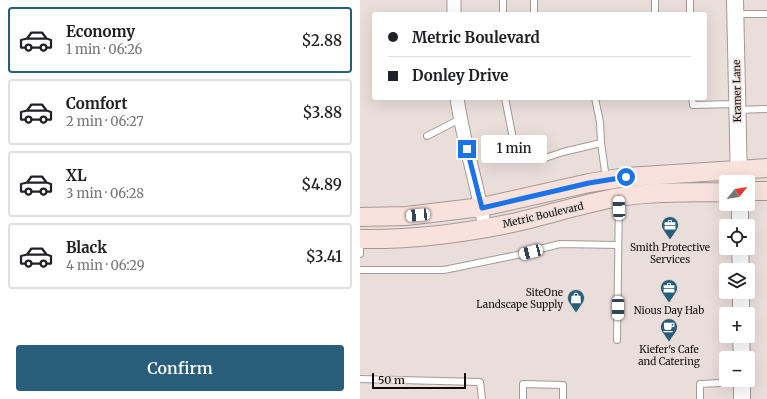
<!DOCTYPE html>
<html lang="en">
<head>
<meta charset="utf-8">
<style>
	body { margin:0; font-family:Merriweather,serif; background:#f2f2f2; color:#202124; height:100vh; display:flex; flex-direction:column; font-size:15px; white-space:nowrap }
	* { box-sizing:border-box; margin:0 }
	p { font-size:13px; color:#757577 }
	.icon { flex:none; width:22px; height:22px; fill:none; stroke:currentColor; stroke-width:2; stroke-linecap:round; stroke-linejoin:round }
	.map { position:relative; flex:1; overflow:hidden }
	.details { display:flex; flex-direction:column; background:#fff; width:360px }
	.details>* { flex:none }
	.top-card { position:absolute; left:12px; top:12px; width:335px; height:88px; border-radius:4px; box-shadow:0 4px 16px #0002; display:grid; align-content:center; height:88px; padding:0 16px; background:#fff }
	.needle { width:26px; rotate:60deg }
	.buttons { position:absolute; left:359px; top:175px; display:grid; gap:8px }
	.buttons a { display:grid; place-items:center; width:36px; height:36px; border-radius:4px; background:#fff; box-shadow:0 4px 16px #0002; font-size:20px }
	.scale { position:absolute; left:12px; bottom:10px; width:94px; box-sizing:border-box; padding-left:4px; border:2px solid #110d0c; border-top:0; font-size:11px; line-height:14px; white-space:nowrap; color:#110d0c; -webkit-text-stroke:3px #eadeda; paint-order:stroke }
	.end { position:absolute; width:18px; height:18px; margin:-9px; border:5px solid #1a73e8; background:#fff; box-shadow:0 0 0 2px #fff }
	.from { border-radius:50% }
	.bubble { position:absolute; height:28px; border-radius:4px; background:#fff; box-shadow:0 4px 16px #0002; font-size:13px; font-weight:600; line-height:28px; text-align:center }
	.car { position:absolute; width:12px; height:24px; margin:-12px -6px; border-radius:5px; box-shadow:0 0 3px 1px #0007; background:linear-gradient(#fff 24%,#345 0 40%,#fff 0 76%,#345 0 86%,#fff 0) }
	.top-card b { display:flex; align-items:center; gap:14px; height:38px; font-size:15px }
	.top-card b+b { border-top:1px solid #e0e0e0 }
	.top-card i { width:10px; height:10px; background:#202124 }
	ul { padding:7px 0 0; list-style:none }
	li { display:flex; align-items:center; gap:12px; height:66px; margin:0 8px 6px; padding:0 8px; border:2px solid #e0e0e0; border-radius:4px }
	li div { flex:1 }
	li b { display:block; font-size:15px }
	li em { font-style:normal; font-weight:600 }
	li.on { border-color:#295e7a }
	li>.icon { width:36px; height:36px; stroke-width:1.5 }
	.button { display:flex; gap:8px; margin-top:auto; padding:8px 16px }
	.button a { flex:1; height:46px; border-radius:4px; background:#295e7a; color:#fff; font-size:16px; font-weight:600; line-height:46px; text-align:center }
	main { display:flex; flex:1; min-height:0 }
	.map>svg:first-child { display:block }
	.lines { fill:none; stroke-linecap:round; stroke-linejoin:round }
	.service-casing { stroke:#a49996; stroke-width:8 }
	.minor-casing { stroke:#a49996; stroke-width:15 }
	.tertiary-casing { stroke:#a49996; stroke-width:18 }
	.secondary-casing { stroke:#a49996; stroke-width:20 }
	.service { stroke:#fff; stroke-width:6 }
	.minor { stroke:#fff; stroke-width:13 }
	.tertiary { stroke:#fff; stroke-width:16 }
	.secondary { stroke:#f9e2dc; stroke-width:18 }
	.route { stroke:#1a73e8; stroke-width:5 }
	.labels { text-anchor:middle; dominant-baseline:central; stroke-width:3; stroke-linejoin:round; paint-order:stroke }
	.street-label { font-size:10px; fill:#110d0c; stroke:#eadeda }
	.poi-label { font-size:10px; fill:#110d0c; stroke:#eadeda }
</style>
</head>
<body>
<main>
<section class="details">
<ul>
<li class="on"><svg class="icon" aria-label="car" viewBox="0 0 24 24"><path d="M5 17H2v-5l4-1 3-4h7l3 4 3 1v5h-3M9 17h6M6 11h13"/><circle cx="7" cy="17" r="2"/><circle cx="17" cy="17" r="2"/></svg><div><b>Economy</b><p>1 min · 06:26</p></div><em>$2.88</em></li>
<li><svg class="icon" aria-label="car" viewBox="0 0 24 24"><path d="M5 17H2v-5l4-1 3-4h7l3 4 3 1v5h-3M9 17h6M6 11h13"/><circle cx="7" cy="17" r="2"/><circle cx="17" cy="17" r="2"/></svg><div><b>Comfort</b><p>2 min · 06:27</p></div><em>$3.88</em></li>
<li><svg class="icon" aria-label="car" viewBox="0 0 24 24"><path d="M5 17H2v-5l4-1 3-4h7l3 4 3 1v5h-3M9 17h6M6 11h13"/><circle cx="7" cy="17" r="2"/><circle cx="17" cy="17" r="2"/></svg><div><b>XL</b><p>3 min · 06:28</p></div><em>$4.89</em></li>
<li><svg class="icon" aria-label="car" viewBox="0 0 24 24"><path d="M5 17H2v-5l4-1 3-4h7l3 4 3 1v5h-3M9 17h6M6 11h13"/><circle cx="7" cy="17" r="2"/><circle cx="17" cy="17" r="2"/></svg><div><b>Black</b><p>4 min · 06:29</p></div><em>$3.41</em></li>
</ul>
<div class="button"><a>Confirm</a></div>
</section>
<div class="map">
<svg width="407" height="399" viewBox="0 0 407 399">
	<rect width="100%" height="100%" fill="#eadeda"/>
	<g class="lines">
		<defs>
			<path id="service" d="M143,0v14
				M295,0v14
				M330,0v14
				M174,14v-14
				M377,14h30
				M145,98l10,51 10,10h17l21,-7 38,-9
				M235,98l5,24 1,21 5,36
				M332,98l1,7 43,-1
				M378,110l29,-1
				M67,136l33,-17
				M0,254v-13
				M0,270h84l73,-15 43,-11 58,1
				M257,340l2,-141
				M0,379l120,3 2,17
				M163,399v-15l40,1v14
				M340,399v-15l40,-2"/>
			<path id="minor" d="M94,0v14
				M97,98c6,44 21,87 28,131"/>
			<path id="tertiary" d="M375,0l4,182
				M380,204v22
				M380,248l1,22
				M381,292v22
				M381,336l1,22
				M382,380v19"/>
			<path id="secondary" d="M388,191h19
				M0,217l46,-1 76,-9 107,-24 37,-6 141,-9
				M0,239c52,1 106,-6 157,-17 34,-8 68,-19 103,-25 35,-6 71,-4 106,-5"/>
		</defs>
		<use href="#service" class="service-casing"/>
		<use href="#minor" class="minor-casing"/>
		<use href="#tertiary" class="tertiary-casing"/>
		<use href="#secondary" class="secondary-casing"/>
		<use href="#service" class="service"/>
		<use href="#minor" class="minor"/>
		<use href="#tertiary" class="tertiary"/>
		<use href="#secondary" class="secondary"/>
	</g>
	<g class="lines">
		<path class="route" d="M107,149l15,59 107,-25 37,-6"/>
	</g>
	<defs>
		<symbol id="office-pin" viewBox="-11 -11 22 30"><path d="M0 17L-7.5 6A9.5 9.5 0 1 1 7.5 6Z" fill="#295e7a" stroke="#eadeda"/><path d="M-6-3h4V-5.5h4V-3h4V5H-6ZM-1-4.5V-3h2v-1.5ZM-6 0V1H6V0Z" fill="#fff"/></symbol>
		<symbol id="shop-pin" viewBox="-11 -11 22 30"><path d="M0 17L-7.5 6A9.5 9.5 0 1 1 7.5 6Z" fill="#295e7a" stroke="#eadeda"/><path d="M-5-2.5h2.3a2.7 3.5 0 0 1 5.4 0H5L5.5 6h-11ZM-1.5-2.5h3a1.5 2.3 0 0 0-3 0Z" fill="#fff"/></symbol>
		<symbol id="cafe-pin" viewBox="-11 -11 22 30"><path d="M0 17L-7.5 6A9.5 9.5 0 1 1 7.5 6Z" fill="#295e7a" stroke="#eadeda"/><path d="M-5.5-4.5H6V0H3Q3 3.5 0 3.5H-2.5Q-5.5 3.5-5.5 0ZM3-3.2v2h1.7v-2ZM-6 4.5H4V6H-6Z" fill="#fff"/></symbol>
	</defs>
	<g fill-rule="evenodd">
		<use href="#office-pin" x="300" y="215" width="20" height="27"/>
		<use href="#office-pin" x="299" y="278" width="20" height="27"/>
		<use href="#shop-pin" x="206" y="288" width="20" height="27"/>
		<use href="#cafe-pin" x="299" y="317" width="20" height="27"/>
	</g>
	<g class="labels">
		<g class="street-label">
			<text transform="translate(377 91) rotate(-91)">Kramer Lane</text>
			<text transform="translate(183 215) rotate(-13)">Metric Boulevard</text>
		</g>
		<g class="poi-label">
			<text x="310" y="247">Smith Protective<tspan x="310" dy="12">Services</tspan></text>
			<text x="203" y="292" text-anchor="end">SiteOne<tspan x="203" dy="12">Landscape Supply</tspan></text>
			<text x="309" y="310">Nious Day Hab</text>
			<text x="309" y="349">Kiefer's Cafe<tspan x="309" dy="12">and Catering</tspan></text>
		</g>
	</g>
</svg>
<div class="buttons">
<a><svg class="needle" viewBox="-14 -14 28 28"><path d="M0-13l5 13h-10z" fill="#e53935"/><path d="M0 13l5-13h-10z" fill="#757577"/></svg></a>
<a><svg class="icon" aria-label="locate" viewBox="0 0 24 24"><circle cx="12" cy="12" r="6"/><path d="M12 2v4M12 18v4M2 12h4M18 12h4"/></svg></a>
<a><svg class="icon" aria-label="layers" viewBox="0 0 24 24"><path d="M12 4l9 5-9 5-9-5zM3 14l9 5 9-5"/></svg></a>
<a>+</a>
<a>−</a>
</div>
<div class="scale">50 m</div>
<i class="end from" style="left:266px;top:177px"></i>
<i class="end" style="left:107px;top:149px"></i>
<div class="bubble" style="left:121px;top:135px;width:66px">1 min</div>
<i class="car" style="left:259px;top:208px;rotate:358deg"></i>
<i class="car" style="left:58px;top:215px;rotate:265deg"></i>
<i class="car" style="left:171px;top:252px;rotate:255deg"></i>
<i class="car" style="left:258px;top:308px;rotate:180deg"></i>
<div class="top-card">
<b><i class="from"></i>Metric Boulevard</b>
<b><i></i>Donley Drive</b>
</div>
</div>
</main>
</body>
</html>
